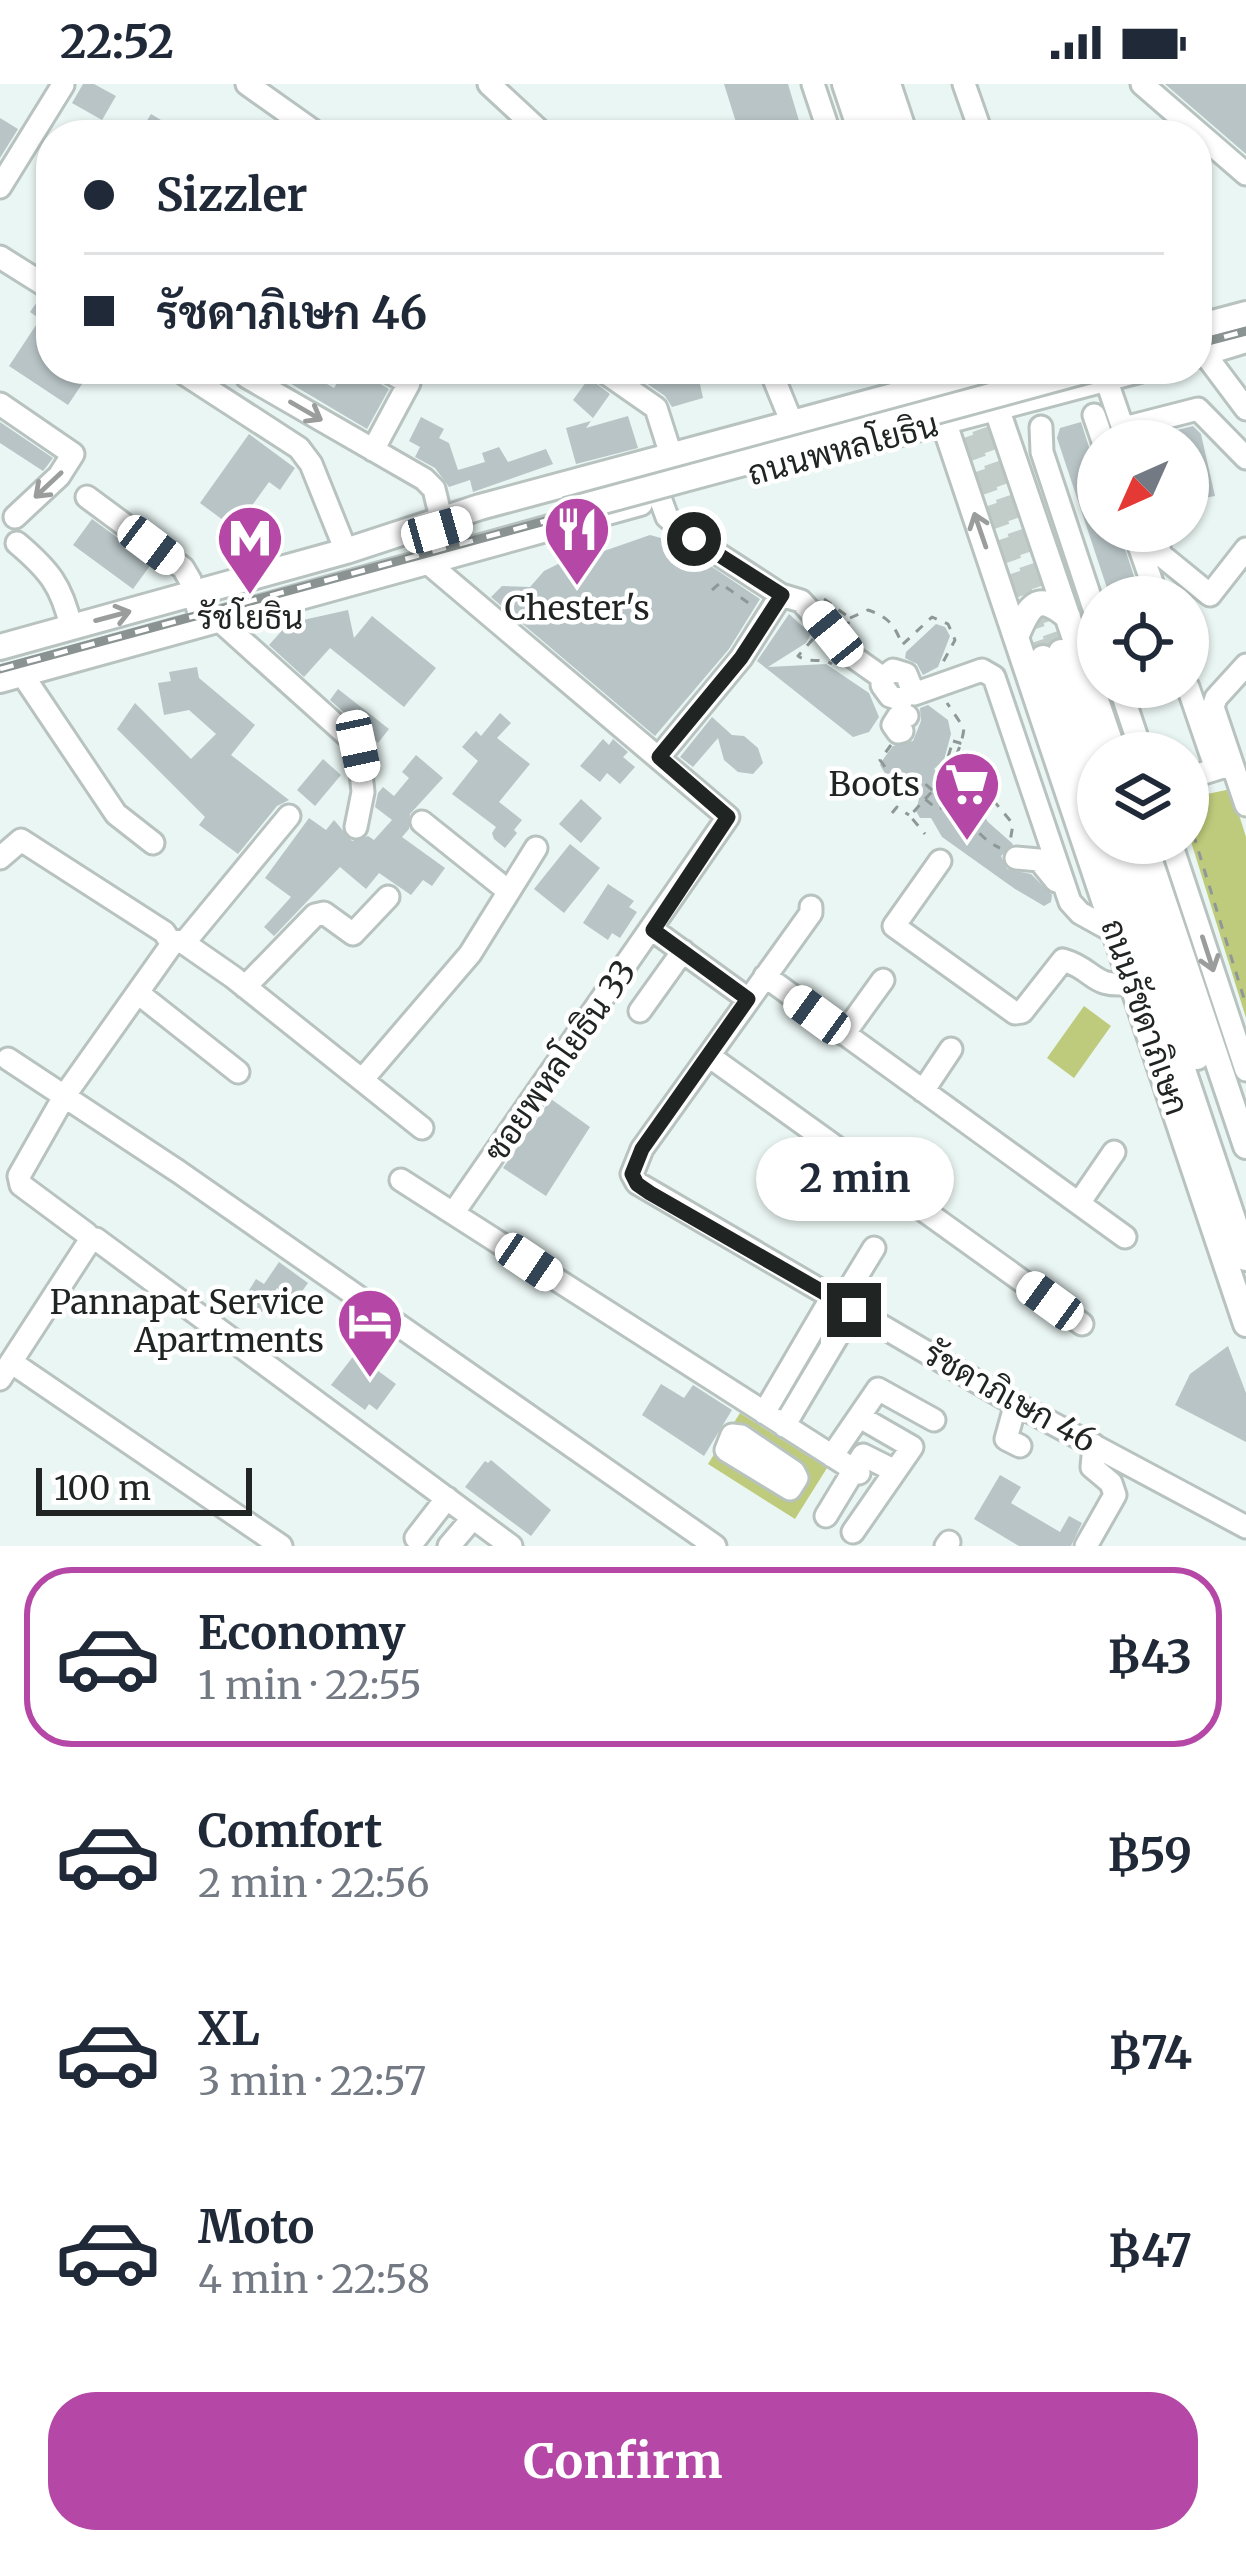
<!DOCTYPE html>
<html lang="en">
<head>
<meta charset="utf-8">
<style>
	body { margin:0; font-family:Merriweather,Sarabun,serif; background:#f2f2f3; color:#1f2937; height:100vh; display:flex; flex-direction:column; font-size:45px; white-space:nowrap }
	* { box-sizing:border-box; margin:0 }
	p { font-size:39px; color:#747a83 }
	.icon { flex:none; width:66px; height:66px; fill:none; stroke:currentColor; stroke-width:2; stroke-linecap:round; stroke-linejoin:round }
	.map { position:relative; height:1462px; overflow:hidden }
	.details { display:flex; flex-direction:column; background:#fff; flex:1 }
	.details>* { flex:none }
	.guide { position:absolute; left:36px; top:36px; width:1176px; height:264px; border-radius:48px; box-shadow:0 3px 9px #0004; display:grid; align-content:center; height:264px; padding:0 48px; background:#fff }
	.needle { width:78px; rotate:225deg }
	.buttons { position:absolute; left:1077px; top:336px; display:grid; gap:24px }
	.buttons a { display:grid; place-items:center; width:132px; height:132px; border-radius:50%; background:#fff; box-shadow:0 3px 9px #0004; font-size:60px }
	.scale { position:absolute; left:36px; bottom:30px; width:216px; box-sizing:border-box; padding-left:12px; border:6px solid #202523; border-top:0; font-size:33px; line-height:42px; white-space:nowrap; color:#202523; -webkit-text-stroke:9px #fff; paint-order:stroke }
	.end { position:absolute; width:54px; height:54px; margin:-27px; border:15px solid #202523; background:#fff; box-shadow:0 0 0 6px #fff }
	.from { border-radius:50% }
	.bubble { position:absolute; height:84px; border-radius:42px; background:#fff; box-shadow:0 3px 9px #0004; font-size:39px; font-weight:700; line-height:84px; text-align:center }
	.car { position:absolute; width:36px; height:72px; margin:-36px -18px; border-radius:15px; box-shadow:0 0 9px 3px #0007; background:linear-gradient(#fff 24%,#345 0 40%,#fff 0 76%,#345 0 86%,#fff 0) }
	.guide b { display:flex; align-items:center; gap:42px; height:114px; font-size:45px }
	.guide b+b { border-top:3px solid #e0e1e3 }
	.guide i { width:30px; height:30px; background:#1f2937 }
	ul { padding:21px 0 0; list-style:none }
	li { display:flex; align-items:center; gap:36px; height:180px; margin:0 24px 18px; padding:0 24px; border:6px solid transparent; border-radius:48px }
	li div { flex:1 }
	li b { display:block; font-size:45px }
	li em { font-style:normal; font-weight:700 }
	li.selected { border-color:#b548a7 }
	li>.icon { width:108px; height:108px; stroke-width:1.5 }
	.action { display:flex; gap:24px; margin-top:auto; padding:24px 48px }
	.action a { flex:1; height:138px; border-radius:48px; background:#b548a7; color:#fff; font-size:48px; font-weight:700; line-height:138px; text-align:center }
	.status { display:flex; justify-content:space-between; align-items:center; height:84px; padding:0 60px; background:#fff; direction:ltr }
	.status svg { height:33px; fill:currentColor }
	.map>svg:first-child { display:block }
	.green { fill:#bfcb7c }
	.building { fill:#b8c4c6 }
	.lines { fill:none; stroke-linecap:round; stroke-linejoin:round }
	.major-tunnel { stroke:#c2ccc9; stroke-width:24; stroke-dasharray:24 12; stroke-linecap:butt }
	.minor-casing { stroke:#b8c3c0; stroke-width:27 }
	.major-casing { stroke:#b8c3c0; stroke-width:30 }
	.path { stroke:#8f9896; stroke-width:3; stroke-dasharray:9 9; stroke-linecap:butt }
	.minor { stroke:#fff; stroke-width:21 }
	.major { stroke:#fff; stroke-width:24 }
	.rail-casing { stroke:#8a9391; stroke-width:9 }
	.rail { stroke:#fff; stroke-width:4.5; stroke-dasharray:14; stroke-linecap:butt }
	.major-bridge-casing { stroke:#b8c3c0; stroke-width:30; stroke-linecap:butt }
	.major-bridge { stroke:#fff; stroke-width:24 }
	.oneway { stroke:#9b9d9c }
	.route { stroke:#202523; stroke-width:15 }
	.labels { text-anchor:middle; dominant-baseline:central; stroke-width:9; stroke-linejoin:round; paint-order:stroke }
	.street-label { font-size:33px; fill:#202523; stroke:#fff }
	.poi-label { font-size:33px; fill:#202523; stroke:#fff }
</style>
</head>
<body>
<div class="status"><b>22:52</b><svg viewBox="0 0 49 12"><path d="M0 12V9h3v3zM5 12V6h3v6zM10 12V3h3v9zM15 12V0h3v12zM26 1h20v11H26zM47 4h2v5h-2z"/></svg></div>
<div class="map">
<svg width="1246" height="1462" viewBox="0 0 1246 1462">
	<rect width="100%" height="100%" fill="#eaf6f3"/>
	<path class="green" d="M1231,705l15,48v181l-58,-186v-34z
		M1084,922l27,20 -37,52 -27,-20z
		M740,1329l87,55 -32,51 -87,-55z"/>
	<path class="building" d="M83,0h11l22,12 -14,24 -30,-17z
		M724,0h64l12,40 -36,11h-24z
		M1165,0h81v70z
		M151,30l35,21h-48z
		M0,34l18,11 -18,29z
		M39,215l12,5v65h41l-24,36 -59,-39 31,-47 -10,-7z
		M266,285h35l33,19 11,-19h10l34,20 -22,40z
		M626,285h63l9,6 5,23 -31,9 -7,-11z
		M589,294l21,16 -17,24 -20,-18z
		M628,332l10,32 -62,16 -10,-36 25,-7 -5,7z
		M421,333l23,12 -5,9 10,5 9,27 27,-8 -3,-9 17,-6 9,15 38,-13 7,15 -80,28 -3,-12 -21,7 -14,-19 -20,-11 5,-10 -11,-6z
		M0,338l53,36 -6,8 -4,5 -43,-28z
		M1081,338l8,25 9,8v76h21l22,66h-31l-53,-159 3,-10z
		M1193,342l8,8 14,62 -27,5v-60l-46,-2z
		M249,350l46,34 -15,22 -11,-8 -34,47 -35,-26z
		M92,435l60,44 -19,26 -60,-44z
		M650,451l25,7 85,57 -31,50 -74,87 -164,-139 11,-11 28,1 14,-16 50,-25 7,6z
		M348,526l6,28 18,-22 64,52 -32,39 -74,-59 -26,29 -35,-32 17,-19 6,6 11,-12z
		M789,530l22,20 -5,9 -38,24 58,-3 43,29 10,24 -10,15 -16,5 -96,-76z
		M936,540l9,3 5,9 -12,31 -15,8 -6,-11 -12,-6 1,-6z
		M197,583l2,11 56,47 -24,30 58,45 -12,6 -39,48 -39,-29 6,-8 -88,-88 18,-26 56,56 25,-25 -27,-24 -25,5 -6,-32 13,-2 -2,-9z
		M338,605l51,40 -11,14 -48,-43z
		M928,621l20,15 3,14 -7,26 -10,9 14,15 24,12 16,26 25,22 -12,12 6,13 24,5 21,21 -1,7 -7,4 -29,-17 -73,-52 -11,-19h-11l-4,-7 3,-12 -33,-24 -6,-10 4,-7 9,-12 20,-5 8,-20 -1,-13z
		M500,629l11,10 -14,15 33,26 -31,38 23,18 -8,10 3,3 -12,15 -11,-9 -2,-6 4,-6 -44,-33 26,-33 -16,-14 14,-16 5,5z
		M712,633l20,18 12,1 14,12 5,15 -10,11 -15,-2 -14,-12 -6,-22 -25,29 -13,-10z
		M603,655l6,6 4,-6 15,13 -5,5 12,10 -15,17 -13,-11 -7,9 -20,-16z
		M416,671l27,23 -33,36 -1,15 -7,8 43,31 -13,18 -9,-6 -12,15 -32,-22 -13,16 -26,-22 -66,69 -10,-9 27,-30 -26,-19 44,-60 17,12 8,-10 18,21 16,-5 6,4 18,-20 -17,-13 3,-14 5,-6 11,9 15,-18 -7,-6z
		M323,675l18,16 -26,31 -18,-16z
		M581,715l21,19 -21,25 -22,-19z
		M570,760l30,24 -36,45 -30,-24z
		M608,800l26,17 -5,6 8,5 -17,26 -8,-5 -4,7 -25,-17z
		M551,1015l39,28 -44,69 -43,-28z
		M279,1178l29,21 -13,18 -18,-13 -15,24 -19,-12 13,-21 8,5z
		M1228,1262l18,47v49l-71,-37 15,-31z
		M355,1270l41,30 -19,26 -8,-6 -4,6 -34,-25z
		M661,1300l23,14 9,-13 39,25 -28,46 -62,-41z
		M491,1376l60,50 -20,26 -66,-49 20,-26 3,2z
		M1000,1391l21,12 -10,16 49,29 9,-16 13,7 -11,23h-52l-45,-27z"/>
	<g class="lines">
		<path class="major-tunnel" d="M943,285l100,289
			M972,310l89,258"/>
		<defs>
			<path id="minor" d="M247,0l72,51
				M489,0l55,51
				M813,0l17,51
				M964,0l18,51
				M1142,0l104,90
				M0,103l63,-102
				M0,173l51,32
				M1204,269l42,56
				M177,285l122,79 12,16 35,87
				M251,285l-4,8 177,102 10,10 8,33
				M600,285l56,39 15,47
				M770,285l22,54
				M1106,295l21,61
				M0,320l73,50 -14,22 -44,41
				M1094,331l9,26
				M1041,343l1,25 56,169
				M1124,344l74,-19 48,49
				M373,366l36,-67 -25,-14
				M87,413l96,71 7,12 12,44
				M660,414l7,19 28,22 86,56 20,6 48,53 34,24
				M1134,447l23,66
				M1154,447l7,24 49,40 36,-46
				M17,459c32,27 45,43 54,84
				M428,479l300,254 -274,395
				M219,536l139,125 5,47 -7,35
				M1246,581l-30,33 -3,9 33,98
				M22,590l94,140 37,29
				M1120,603l22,66
				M1188,603l28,82
				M902,616l-12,-4 -8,-11 1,-7 10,-8 13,4 8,20 68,-24 12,7 76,225 10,11 36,20
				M902,647l-4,1 -5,-7 5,-8 9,-1
				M659,673l82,-99 40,-63
				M1188,694l38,-12
				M422,738l85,68
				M1171,759l75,227
				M0,774l21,-18 143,92 8,12 -107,151 -46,81 2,9 66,49 2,8 -89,137
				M1016,774l23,2 17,21
				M940,777l-46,65 121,87 7,-1 41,-52c34,10 27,29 70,23
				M811,823v6l-169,236 -10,25 5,9 366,214 243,130
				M653,846l95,69
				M171,856l13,3 49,34 189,151
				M184,859l105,-127
				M765,892l360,261
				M245,903l70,-72 9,-2 29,21 35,-37
				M138,909l100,79
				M640,927l43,-60
				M844,950l39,-54
				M709,972l373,268
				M8,975l171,113 536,374
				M362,996l108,-126 66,-106
				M923,1007l28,-42
				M401,1096l458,293
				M1079,1119l35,-51
				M89,1154l7,1 415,307
				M841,1218l33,-54
				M11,1278l270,184
				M1016,1319l-10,36 14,7
				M764,1329l68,-116
				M784,1342l69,-116
				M732,1351l9,1 53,36 3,6 -7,11 -64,-39z
				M832,1372l46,-67 56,31
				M826,1432l37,-61 32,16
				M853,1448l59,-85 -52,-30
				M416,1454l31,-40
				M449,1462l23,-27
				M946,1462l3,-4
				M1086,1462l29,-51 -4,-12 -19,-16 2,-22"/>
			<path id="major" d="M845,0l17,51
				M867,0l16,51
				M888,0l17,51
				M1197,243l49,-13
				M1197,271l49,-15
				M926,285l320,955
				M993,314l121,355
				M859,360l284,-75
				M1016,553c13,-31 21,-47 52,-20
				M0,563l346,-96 134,-44 513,-138
				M1061,568l37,109
				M1043,574l55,160
				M0,596l640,-177
				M1107,759l139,415
				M1125,759l72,214
				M1144,759l102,303"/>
		</defs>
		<use href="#minor" class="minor-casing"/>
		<use href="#major" class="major-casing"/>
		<path class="path" d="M712,506l8,-7 33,23
			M824,515l26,19 -2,6
			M850,534l18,-8c20,7 27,15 34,35l30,-28 16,7 7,16 -13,24
			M813,555l-15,17c11,8 23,1 34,8
			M953,657l7,2 -11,35 -7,-2z
			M891,661l-11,15 8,11 36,12 27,23 -14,3 -12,-10 -15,17 15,18
			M953,681l16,3 23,20v11l-21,19
			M925,715c19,-18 36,-45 39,-71l-17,-25
			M993,716l20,24 -3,18
			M954,724c18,13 25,31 46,40
			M892,729l5,-6 12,8
			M1188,733l58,188"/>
		<use href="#minor" class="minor"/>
		<use href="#major" class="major"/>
		<defs>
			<path id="rail" d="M1197,260l49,-13
				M0,585l1105,-300"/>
		</defs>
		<use href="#rail" class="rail-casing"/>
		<use href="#rail" class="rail"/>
		<defs>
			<path id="major-bridge" d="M566,427l525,-142"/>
		</defs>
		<use href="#major-bridge" class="major-bridge-casing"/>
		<use href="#major-bridge" class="major-bridge"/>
	</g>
	<defs><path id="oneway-shaft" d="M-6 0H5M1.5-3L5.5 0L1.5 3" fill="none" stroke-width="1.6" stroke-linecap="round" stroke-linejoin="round" transform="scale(3)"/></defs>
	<g class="oneway">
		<use href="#oneway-shaft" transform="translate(306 327) rotate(30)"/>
		<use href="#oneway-shaft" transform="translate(48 401) rotate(137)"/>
		<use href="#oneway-shaft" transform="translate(980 446) rotate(-109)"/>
		<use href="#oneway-shaft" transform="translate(113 532) rotate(-15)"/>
		<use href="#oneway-shaft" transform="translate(1208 870) rotate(72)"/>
	</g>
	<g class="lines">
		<path class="route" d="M694,455l88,56 -41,63 -82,99 69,60 -75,113 95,69 -106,150 -10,25 5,10 13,9 204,117"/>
	</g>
	<defs>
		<symbol id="restaurant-pin" viewBox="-11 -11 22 30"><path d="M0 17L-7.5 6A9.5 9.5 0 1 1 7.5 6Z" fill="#b548a7" stroke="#fff"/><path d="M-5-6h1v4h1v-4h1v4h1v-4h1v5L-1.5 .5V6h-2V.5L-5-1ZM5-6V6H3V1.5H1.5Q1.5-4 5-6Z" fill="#fff"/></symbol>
		<symbol id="metro-pin" viewBox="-11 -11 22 30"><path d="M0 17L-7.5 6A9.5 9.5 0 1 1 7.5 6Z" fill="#b548a7" stroke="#fff"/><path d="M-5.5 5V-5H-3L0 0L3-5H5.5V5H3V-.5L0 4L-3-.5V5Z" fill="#fff"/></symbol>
		<symbol id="supermarket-pin" viewBox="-11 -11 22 30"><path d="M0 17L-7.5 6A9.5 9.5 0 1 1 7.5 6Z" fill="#b548a7" stroke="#fff"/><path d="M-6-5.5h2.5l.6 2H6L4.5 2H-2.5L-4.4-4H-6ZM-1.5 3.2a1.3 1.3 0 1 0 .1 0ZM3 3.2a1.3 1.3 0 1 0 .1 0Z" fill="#fff"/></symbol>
		<symbol id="hotel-pin" viewBox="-11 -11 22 30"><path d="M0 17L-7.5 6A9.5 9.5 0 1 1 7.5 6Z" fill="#b548a7" stroke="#fff"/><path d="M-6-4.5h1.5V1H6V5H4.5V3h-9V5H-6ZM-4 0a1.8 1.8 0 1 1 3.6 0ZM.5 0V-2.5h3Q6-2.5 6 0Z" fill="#fff"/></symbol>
	</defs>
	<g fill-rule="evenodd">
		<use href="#restaurant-pin" x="539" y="407" width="76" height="104"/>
		<use href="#metro-pin" x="212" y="416" width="76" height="104"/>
		<use href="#supermarket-pin" x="929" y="662" width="76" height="104"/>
		<use href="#hotel-pin" x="332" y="1199" width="76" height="104"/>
	</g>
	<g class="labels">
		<g class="street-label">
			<text transform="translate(843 365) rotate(-15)">ถนนพหลโยธิน</text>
			<text transform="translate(1145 933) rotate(71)">ถนนรัชดาภิเษก</text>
			<text transform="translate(560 977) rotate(-55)">ซอยพหลโยธิน 33</text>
			<text transform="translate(1010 1313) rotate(29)">รัชดาภิเษก 46</text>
		</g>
		<g class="poi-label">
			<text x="577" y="524">Chester's</text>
			<text x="250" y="533">รัชโยธิน</text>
			<text x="920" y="700" text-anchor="end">Boots</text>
			<text x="324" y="1218" text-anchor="end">Pannapat Service<tspan x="324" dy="38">Apartments</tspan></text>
		</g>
	</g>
</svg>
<div class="buttons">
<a><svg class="needle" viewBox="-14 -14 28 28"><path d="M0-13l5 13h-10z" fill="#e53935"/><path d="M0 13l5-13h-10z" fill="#747a83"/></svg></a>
<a><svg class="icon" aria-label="locate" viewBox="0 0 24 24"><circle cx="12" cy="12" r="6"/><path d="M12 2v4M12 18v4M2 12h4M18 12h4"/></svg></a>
<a><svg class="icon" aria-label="layers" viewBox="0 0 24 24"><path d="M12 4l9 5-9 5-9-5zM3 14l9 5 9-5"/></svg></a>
</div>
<div class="scale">100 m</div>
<i class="end from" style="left:694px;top:455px"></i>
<i class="end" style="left:854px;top:1226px"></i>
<div class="bubble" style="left:756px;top:1053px;width:198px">2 min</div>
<i class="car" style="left:437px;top:446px;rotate:74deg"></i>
<i class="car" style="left:151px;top:461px;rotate:127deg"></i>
<i class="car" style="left:833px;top:550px;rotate:321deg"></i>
<i class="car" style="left:358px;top:662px;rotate:168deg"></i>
<i class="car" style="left:817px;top:931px;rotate:306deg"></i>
<i class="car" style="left:529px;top:1178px;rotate:124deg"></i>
<i class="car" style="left:1050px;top:1217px;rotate:306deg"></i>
<div class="guide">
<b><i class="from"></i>Sizzler</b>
<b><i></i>รัชดาภิเษก 46</b>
</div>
</div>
<section class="details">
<ul>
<li class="selected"><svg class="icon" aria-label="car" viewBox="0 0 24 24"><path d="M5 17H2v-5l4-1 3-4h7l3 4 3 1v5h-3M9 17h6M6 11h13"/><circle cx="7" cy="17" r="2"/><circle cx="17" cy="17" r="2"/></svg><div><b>Economy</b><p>1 min · 22:55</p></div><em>฿43</em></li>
<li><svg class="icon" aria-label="car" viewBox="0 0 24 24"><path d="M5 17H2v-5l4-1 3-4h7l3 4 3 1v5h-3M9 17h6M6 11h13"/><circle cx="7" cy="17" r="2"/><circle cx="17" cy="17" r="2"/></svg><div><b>Comfort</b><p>2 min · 22:56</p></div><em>฿59</em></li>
<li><svg class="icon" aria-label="car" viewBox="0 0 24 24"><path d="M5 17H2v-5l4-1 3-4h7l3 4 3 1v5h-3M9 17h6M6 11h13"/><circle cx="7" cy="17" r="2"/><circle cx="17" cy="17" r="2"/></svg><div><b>XL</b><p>3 min · 22:57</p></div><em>฿74</em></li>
<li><svg class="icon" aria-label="car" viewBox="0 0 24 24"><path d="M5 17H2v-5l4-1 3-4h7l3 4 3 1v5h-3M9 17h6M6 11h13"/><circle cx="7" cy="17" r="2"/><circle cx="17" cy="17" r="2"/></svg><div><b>Moto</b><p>4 min · 22:58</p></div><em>฿47</em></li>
</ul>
<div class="action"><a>Confirm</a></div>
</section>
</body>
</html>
